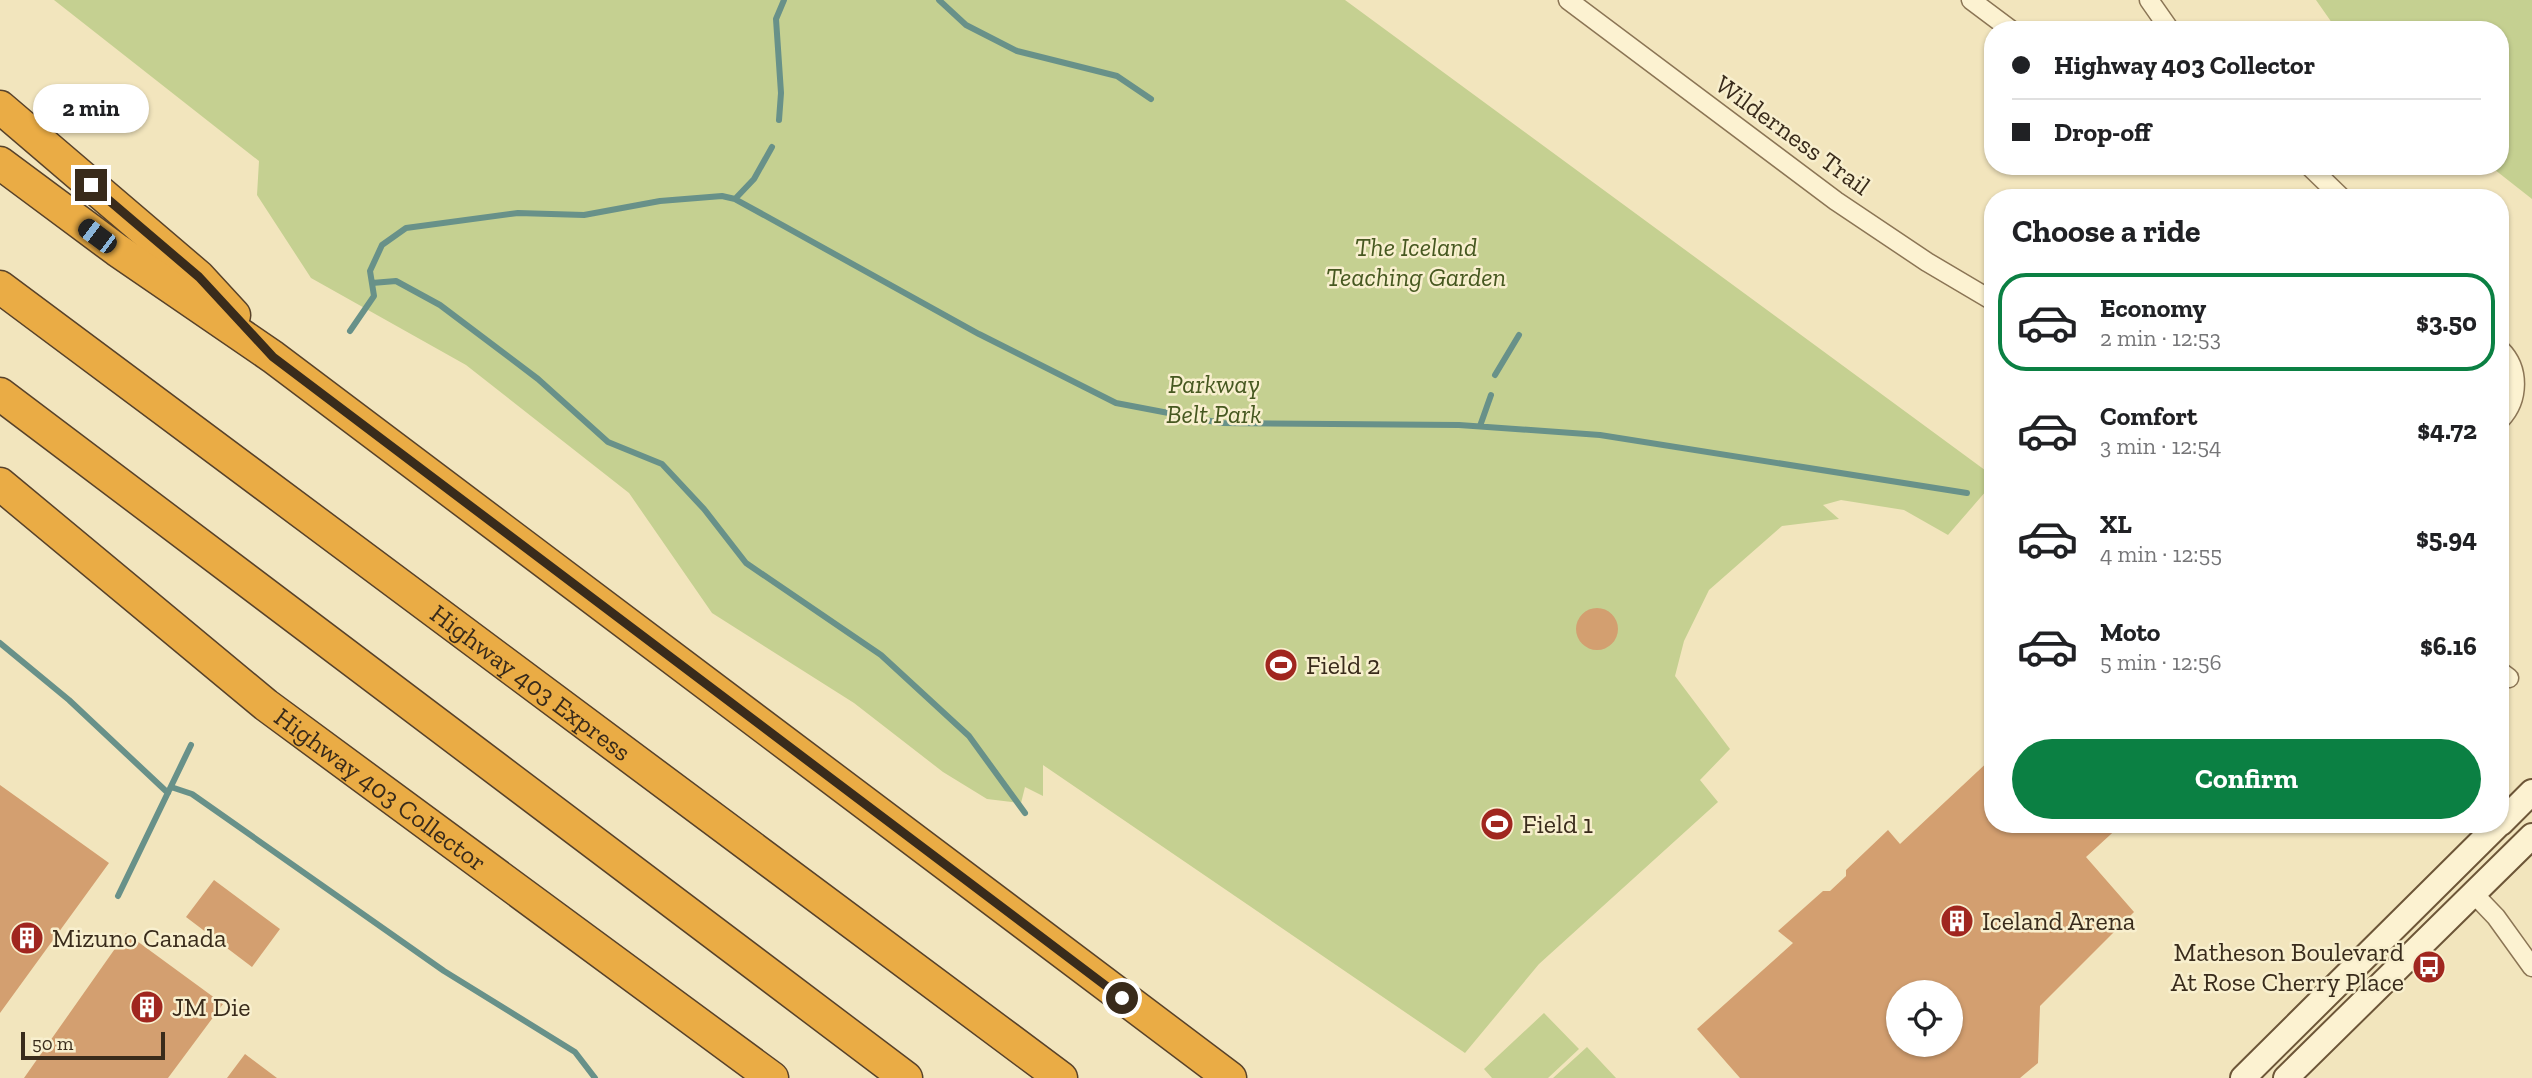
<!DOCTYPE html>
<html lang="en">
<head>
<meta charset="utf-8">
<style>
	body { margin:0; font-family:"Zilla Slab",serif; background:#f2f2f2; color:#202124; height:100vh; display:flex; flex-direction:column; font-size:26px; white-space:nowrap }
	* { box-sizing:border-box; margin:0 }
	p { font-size:23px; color:#757577 }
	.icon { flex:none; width:38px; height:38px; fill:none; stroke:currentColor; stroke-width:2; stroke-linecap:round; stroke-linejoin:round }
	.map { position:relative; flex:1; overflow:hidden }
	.details { position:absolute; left:1984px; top:189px; width:525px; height:644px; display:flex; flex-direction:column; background:#fff; border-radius:28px; box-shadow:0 2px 5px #0004 }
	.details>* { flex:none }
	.hud { position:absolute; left:1984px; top:21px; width:525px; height:154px; border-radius:28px; box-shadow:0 2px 5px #0004; display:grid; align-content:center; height:154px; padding:0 28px; background:#fff }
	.buttons { position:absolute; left:1886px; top:980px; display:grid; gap:14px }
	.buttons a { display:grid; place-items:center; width:77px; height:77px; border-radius:50%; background:#fff; box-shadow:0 2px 5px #0004; font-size:35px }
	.scale { position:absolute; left:21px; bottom:18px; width:144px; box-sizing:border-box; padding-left:7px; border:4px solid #392b1b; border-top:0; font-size:19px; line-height:24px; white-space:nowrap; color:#392b1b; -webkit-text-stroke:5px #f8efce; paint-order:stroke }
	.end { position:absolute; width:32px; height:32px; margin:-16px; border:9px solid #392b1b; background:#fff; box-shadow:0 0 0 4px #fff }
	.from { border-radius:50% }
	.bubble { position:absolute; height:49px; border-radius:24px; background:#fff; box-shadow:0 2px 5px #0004; font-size:23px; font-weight:700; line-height:49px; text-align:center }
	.car { position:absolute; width:21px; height:42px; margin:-21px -10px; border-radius:9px; box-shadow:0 0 5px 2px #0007; background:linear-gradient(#222 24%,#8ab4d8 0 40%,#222 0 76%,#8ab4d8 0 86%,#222 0) }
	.hud b { display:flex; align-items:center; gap:24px; height:66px; font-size:26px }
	.hud b+b { border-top:2px solid #e0e0e0 }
	.hud i { width:18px; height:18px; background:#202124 }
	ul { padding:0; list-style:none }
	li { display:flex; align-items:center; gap:21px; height:98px; margin:0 14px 10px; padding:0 14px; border:4px solid transparent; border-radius:28px }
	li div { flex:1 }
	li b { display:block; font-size:26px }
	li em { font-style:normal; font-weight:700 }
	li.current { border-color:#0b8043 }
	li>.icon { width:63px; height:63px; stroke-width:1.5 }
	h2 { padding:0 28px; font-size:32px; line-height:84px }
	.action { display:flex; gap:14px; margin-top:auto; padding:14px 28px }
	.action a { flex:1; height:80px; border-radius:42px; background:#0b8043; color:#fff; font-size:28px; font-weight:700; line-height:80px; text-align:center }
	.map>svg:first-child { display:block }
	.green { fill:#c5d091 }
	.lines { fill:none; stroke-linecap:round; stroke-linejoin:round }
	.stream { stroke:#689189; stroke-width:6 }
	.building { fill:#d39f70; fill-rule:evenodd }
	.street-casing { stroke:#8b7555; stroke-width:21 }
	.secondary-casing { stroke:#6d5638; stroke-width:28 }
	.highway-casing { stroke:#58422a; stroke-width:35 }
	.street { stroke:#fcf2d1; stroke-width:18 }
	.secondary { stroke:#fcf2d1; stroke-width:24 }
	.highway { stroke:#eaac45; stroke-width:32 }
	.route { stroke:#392b1b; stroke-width:9 }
	.labels { text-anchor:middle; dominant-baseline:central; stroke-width:5; stroke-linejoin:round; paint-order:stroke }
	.street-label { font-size:26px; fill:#392b1b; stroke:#f8efce }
	.park-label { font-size:26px; font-style:italic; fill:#465820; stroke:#f8efce }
	.poi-label { font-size:26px; fill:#392b1b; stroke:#f8efce; text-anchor:start }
</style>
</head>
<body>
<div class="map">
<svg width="2532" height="1078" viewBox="0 0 2532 1078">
	<rect width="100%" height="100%" fill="#f2e5bd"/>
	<path class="green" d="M54,0h1291l648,476v7l-45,52 -44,-25 -63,-10 -18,5 16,14 -57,7 -73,64 -25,51 -9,35 55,73 -30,31 18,22 -179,162 -74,89 -422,-288v31l-18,-9 -4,16 -34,-4 -44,-27 -89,-69 -142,-90 -83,-120 -163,-128 -155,-87 -54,-83 2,-34z
		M2316,0h216v199l-42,-33h11v-136h-164z
		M1544,1013l35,36 -31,29h-56l-8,-9z
		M1587,1047l29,31h-63z"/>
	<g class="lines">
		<path class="stream" d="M939,0l27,25 51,26 100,25 34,23
			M779,120l2,-27 -5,-74 8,-19
			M735,199l19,-20 18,-32
			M372,283l24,-2 44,24 98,74 70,63 54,22 42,45 42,54 135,92 88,81 56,77
			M350,331l24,-35 -4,-25 12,-26 24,-17 112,-15 66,2 76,-14 62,-5 13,3 244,135 137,69 105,20 238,2 141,10 367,58
			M1495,375l24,-40
			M1480,426l11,-31
			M0,643l69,57 99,93
			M171,787l21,7 252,177 131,81 20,26
			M118,896l73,-151"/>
	</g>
	<path class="building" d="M1576 629a21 21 0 1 1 42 0a21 21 0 1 1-42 0Z
		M1993,757v67h129l-36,33 48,55 -94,94 -2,57 -18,15h-280l-43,-49 96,-86 -15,-12 45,-40h7l16,-15v-6l42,-40 12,14zM1899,992h52v53h-52z
		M0,785l109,78 -109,150z
		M214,880l66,49 -28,38 -66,-50z
		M126,933l97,71 -55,74h-144z
		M245,1054l32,24h-50z"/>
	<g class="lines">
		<defs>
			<path id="street" d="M1568,0l268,201 91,61 66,39
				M1971,0l40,30
				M2149,0l21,30
				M2309,166l33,32
				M2501,350c19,19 18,50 0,69
				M2501,672l8,6
				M2474,894l22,23 36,50"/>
			<path id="secondary" d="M2501,823l31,-31
				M2243,1078l256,-254
				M2286,1078l246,-242"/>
			<g id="highway">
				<path d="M0,107l199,170 35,38"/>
				<path d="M0,163l117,87 156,107 957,721"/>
				<path id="s1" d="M0,287l1061,791"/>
				<path d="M0,394l906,684"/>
				<path id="s2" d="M0,484l266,221 506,373"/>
			</g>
		</defs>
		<use href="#street" class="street-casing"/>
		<use href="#secondary" class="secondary-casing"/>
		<use href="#highway" class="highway-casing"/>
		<use href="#street" class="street"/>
		<use href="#secondary" class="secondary"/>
		<use href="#highway" class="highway"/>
	</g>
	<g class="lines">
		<path class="route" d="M91,185l108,92 74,80 849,641"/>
	</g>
	<defs>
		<symbol id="stadium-disc" viewBox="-11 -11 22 22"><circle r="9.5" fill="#a0261f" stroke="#f8efce"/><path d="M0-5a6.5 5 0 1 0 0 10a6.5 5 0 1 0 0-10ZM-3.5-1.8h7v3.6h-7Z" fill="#fff"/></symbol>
		<symbol id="building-disc" viewBox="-11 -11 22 22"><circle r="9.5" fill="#a0261f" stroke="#f8efce"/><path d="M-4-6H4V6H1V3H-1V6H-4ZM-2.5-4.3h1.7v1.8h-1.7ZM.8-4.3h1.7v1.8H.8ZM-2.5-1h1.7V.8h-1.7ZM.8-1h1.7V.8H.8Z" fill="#fff"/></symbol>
		<symbol id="bus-disc" viewBox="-11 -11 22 22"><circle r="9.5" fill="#a0261f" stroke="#f8efce"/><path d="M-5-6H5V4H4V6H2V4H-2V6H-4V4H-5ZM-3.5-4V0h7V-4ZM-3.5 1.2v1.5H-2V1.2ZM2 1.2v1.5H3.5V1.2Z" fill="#fff"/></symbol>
	</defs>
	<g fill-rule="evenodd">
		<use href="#stadium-disc" x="1262" y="646" width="38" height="38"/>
		<use href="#stadium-disc" x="1478" y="805" width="38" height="38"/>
		<use href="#building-disc" x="1938" y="902" width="38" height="38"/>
		<use href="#building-disc" x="8" y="919" width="38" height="38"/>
		<use href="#bus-disc" x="2410" y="948" width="38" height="38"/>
		<use href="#building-disc" x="128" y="988" width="38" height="38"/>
	</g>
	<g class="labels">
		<g class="street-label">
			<text transform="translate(1793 135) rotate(36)">Wilderness Trail</text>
			<text stroke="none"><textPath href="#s1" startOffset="662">Highway 403 Express</textPath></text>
			<text stroke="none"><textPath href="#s2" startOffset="488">Highway 403 Collector</textPath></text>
		</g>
		<g class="park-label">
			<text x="1416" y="247">The Iceland<tspan x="1416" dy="30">Teaching Garden</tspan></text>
			<text x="1214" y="384">Parkway<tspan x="1214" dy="30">Belt Park</tspan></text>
		</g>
		<g class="poi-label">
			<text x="1306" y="665">Field 2</text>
			<text x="1522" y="824">Field 1</text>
			<text x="1982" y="921">Iceland Arena</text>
			<text x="52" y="938">Mizuno Canada</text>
			<text x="2404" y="952" text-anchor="end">Matheson Boulevard<tspan x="2404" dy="30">At Rose Cherry Place</tspan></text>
			<text x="172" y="1007">JM Die</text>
		</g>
	</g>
</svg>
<div class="buttons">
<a><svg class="icon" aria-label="locate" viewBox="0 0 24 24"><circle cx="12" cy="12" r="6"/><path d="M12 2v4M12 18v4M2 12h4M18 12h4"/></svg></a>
</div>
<div class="scale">50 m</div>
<i class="end from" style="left:1122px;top:998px"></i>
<i class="end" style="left:91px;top:185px"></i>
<div class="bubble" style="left:33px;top:84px;width:116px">2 min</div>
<i class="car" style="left:97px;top:236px;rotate:307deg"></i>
<div class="hud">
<b><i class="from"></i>Highway 403 Collector</b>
<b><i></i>Drop-off</b>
</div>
<section class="details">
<h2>Choose a ride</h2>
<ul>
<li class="current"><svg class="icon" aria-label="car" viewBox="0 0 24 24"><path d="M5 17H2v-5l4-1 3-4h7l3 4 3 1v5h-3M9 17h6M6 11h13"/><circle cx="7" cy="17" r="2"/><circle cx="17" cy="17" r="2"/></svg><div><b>Economy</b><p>2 min · 12:53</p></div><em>$3.50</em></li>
<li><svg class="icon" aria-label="car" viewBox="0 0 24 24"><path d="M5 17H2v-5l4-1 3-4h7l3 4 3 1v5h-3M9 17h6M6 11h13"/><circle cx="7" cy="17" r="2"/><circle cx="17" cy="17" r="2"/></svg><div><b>Comfort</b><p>3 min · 12:54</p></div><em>$4.72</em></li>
<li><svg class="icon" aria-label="car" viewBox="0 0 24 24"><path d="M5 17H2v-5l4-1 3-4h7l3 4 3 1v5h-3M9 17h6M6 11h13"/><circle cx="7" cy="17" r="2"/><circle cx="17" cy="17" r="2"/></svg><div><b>XL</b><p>4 min · 12:55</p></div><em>$5.94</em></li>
<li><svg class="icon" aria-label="car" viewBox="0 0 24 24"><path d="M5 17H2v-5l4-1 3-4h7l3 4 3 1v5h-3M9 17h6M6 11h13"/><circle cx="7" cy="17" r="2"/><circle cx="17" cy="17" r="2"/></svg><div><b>Moto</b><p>5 min · 12:56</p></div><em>$6.16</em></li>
</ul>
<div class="action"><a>Confirm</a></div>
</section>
</div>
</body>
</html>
